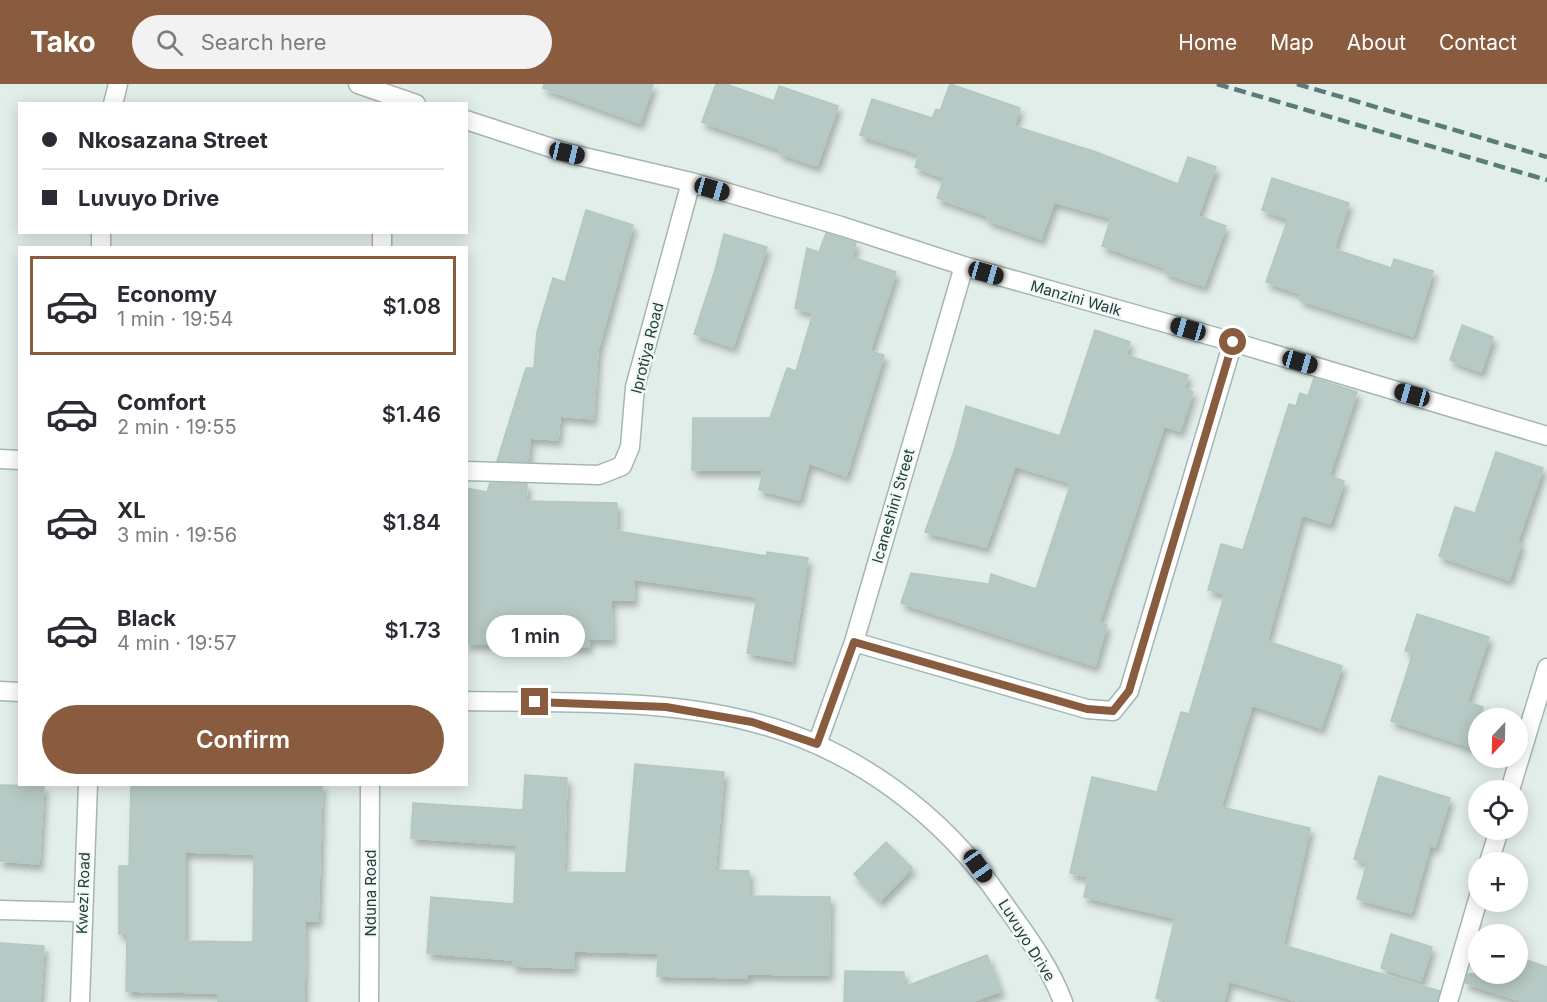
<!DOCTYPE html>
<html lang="en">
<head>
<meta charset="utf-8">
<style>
	body { margin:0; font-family:Inter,sans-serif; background:#f2f2f3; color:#2b2b33; height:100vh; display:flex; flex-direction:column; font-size:22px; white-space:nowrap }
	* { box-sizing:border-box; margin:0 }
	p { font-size:20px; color:#7c7c81 }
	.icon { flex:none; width:33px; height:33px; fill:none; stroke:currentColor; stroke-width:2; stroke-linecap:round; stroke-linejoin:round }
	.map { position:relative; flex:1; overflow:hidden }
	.details { position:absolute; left:18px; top:162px; width:450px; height:540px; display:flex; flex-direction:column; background:#fff; border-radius:0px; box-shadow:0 3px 15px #0003 }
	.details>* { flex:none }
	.banner { position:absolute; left:18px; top:18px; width:450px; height:132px; border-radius:0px; box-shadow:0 3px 15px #0003; display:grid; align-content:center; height:132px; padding:0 24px; background:#fff }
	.needle { width:39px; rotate:202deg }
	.fabs { position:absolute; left:1468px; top:624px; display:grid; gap:12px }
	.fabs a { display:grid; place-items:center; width:60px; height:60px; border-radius:50%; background:#fff; box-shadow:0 3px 15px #0003; font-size:30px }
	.end { position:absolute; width:27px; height:27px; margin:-14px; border:8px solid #8a5c3f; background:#fff; box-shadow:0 0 0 3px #fff }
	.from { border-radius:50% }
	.bubble { position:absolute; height:42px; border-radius:21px; background:#fff; box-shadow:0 3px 15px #0003; font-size:20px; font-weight:600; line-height:42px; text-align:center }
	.car { position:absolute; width:18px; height:36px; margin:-18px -9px; border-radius:8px; box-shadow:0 0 4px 2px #0007; background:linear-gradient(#222 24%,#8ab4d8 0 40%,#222 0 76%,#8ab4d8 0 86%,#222 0) }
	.banner b { display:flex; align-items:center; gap:21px; height:57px; font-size:22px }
	.banner b+b { border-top:2px solid #e1e1e2 }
	.banner i { width:15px; height:15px; background:#2b2b33 }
	ul { padding:10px 0 0; list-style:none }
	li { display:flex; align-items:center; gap:18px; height:99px; margin:0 12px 9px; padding:0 12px; border:3px solid transparent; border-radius:0px }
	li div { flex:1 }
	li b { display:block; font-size:22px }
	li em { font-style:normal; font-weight:600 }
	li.on { border-color:#8a5c3f }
	li>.icon { width:54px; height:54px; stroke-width:1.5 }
	.button { display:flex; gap:12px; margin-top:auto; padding:12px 24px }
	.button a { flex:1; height:69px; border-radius:36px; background:#8a5c3f; color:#fff; font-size:24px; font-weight:600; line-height:69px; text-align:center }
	header { display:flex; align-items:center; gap:36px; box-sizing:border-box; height:84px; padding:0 30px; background:#8a5c3f; color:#fff }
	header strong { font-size:28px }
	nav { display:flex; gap:33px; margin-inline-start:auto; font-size:21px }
	.search { width:420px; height:54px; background:#f2f2f3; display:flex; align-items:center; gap:15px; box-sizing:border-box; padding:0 21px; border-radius:33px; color:#7c7c81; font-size:22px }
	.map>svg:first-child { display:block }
	.building { fill:#b6c9c4; stroke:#b3c8c3; stroke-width:1.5; fill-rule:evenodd; filter:url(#shadow) }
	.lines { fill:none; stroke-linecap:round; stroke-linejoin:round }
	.minor-casing { stroke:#a4b6b3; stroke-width:21 }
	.minor { stroke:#fff; stroke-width:18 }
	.rail { stroke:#5a7c79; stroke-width:4.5; stroke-dasharray:12 6; stroke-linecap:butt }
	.route { stroke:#8a5c3f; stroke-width:8 }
	.labels { text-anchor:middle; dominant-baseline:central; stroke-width:5; stroke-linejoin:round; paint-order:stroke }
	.street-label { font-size:15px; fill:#20403d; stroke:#f3f9f7 }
</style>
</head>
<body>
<header>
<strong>Tako</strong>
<div class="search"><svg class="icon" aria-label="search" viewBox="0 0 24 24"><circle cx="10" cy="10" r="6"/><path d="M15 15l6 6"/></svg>Search here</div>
<nav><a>Home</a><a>Map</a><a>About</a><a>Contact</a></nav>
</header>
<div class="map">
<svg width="1547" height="918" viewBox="0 0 1547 918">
	<defs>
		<filter id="shadow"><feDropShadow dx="3.5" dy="6" stdDeviation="3" flood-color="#0004"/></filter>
	</defs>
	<rect width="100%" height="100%" fill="#e2eeea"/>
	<path class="building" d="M544,0h109l-13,39 -97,-35z
		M716,0h10l48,17 5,-15 59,20 -21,60 -38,-13 1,-4 -78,-27z
		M950,0l70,24 -6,18 82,26 82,32 10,-27 28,10 -18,49 28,10 -22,60 -39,-13 1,-5 -64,-22 9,-28 -57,-16 -13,37 -54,-19 1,-4 -51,-18 7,-20 -29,-11 4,-13 -59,-19 12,-36 60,19 4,-9 4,2z
		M1272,94l77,25 -15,46 57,19 3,-9 39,12 -20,65 -113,-36 1,-6 -35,-12 22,-63 -26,-9z
		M586,126l47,15 -35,125 -5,69 -33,-3 -2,24 -28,-2 -2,24 -31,-1 29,-93h8l3,-36 16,-54 12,4z
		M826,149l30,10 -4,14 44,15 -26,79 14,4 -38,121 -37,-13 -10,37 -40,-10 4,-20h-71l1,-52h77l17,-50 9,3 17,-58 -18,-5 12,-60 12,4z
		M724,150l43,13 -34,100 -39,-13 21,-64z
		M1462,241l31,12 -12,35 -31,-12z
		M1095,246l35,12 -4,13 62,20 -4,14 9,3 -13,39 -16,-5 -65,197 8,2 -12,41 -194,-63 10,-30 78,11 2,-10 45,15 35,-106 -56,-17 -29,81 -61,-15 30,-84 11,-42 94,30z
		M1314,294l43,14 -28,84 15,5 -14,43 -28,-9 -35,126 75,25 -21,62 -69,-23 -31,102 89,21 -27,117 157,46 -3,11h-136l-72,-21 -5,21h-52l-16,-4 19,-80 -91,-21 4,-20 -18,-4 22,-96 65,15 24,-80 8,2 36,-120 -17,-4 13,-46 22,6 46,-146 7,2 4,-13 8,3z
		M1496,368l47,16 -26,75 4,1 -12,36 -70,-24 16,-49 20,6z
		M490,399l37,1 -1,17 91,2v28l149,25 1,-4 41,6 -16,103 -45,-8 10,-56 -123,-18v21h-23l1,39h-24l1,8 -77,1h-16v-4h-30v-156l21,4z
		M1417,530l72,23 -22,65 16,5 -13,40 -79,-26 22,-68 -8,-2z
		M635,680l89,8 -9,98 34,1v25l81,1 -1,78 -82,-1v4l-90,-2 1,-23 -84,-2v17l-61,-2v-6l-86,-7 4,-56 83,7 2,-59 -105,-7 2,-35 110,7 2,-35 42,3 -3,94 62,1z
		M1379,692l71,22 -15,49 -5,-2 -19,68 -54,-14 10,-36 -13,-4z
		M131,700h191l-4,137h-13l-1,81h-86v-9l-92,-2 1,-57h-8v-68h10zM185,768l69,2 -1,88 -68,-1z
		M0,701l44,1 -5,78 -39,-3z
		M886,758l26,26 -32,33 -26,-27z
		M1391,850l41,13 -11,34 -40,-13z
		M0,859l44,3 -4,56h-40z
		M987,871l14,36 -30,11h-127l1,-31 59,1v15z
		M1518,873l29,10v35h-23l-59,-19 3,-9h50z"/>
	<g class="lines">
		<defs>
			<path id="minor" d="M358,0l58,20
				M113,20l5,-20
				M466,36l101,33 124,29 150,44 123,40 269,76 314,94
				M101,164v-16
				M382,164v-16
				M0,375l20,1
				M466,387l133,4 23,-9 8,-19 5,-60 56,-205
				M854,558l233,67 26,2 16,-20 104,-349
				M0,607l20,1
				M466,617c94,2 195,-3 286,21 102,26 191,92 250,179 22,31 48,65 61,101
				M817,660l37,-102 110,-376
				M1510,706l37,-122
				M1489,778l10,-32
				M0,826l81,2
				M80,918l8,-218
				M369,918l1,-218
				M1448,918l31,-106"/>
		</defs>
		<use href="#minor" class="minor-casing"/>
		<use href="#minor" class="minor"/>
		<path class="rail" d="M1217,0l330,96
			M1297,0l250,73"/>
	</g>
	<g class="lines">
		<path class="route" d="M535,618l131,5 86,15 65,22 37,-102 233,67 26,2 16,-20 104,-349"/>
	</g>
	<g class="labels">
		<g class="street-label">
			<text transform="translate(1076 214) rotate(16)">Manzini Walk</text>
			<text transform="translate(647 264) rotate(-76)">Iprotiya Road</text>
			<text transform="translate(893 422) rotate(-74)">Icaneshini Street</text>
			<text transform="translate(83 809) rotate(-88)">Kwezi Road</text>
			<text transform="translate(370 809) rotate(-90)">Nduna Road</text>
			<text transform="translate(1027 856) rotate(58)">Luvuyo Drive</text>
		</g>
	</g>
</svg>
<div class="fabs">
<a><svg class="needle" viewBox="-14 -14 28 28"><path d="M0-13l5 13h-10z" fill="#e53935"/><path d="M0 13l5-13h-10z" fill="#7c7c81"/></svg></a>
<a><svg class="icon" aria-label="locate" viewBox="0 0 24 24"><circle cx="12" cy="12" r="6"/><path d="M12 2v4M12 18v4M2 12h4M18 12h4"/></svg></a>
<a>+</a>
<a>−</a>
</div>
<i class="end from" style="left:1233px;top:258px"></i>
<i class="end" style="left:535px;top:618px"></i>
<div class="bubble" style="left:486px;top:531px;width:99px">1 min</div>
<i class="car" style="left:567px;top:69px;rotate:103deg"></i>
<i class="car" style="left:712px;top:105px;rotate:106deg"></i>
<i class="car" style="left:986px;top:189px;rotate:106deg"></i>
<i class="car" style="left:1188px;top:245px;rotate:286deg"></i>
<i class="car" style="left:1300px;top:278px;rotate:106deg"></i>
<i class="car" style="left:1412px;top:311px;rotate:286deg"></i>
<i class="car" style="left:978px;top:782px;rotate:145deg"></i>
<div class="banner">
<b><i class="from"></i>Nkosazana Street</b>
<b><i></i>Luvuyo Drive</b>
</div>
<section class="details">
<ul>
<li class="on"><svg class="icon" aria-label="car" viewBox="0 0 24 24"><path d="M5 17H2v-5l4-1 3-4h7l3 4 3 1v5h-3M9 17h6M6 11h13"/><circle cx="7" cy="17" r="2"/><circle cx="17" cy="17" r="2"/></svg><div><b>Economy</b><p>1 min · 19:54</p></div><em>$1.08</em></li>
<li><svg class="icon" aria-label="car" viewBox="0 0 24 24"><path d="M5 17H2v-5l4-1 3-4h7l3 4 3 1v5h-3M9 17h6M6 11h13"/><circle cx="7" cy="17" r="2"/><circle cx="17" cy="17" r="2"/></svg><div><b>Comfort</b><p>2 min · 19:55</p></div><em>$1.46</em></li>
<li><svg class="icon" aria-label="car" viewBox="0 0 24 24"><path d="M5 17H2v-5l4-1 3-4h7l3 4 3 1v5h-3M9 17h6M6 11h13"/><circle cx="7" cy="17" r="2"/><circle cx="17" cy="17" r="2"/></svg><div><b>XL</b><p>3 min · 19:56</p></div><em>$1.84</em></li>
<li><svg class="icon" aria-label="car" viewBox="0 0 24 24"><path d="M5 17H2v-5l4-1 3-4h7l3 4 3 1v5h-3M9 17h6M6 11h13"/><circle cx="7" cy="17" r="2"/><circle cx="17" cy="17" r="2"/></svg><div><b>Black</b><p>4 min · 19:57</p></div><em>$1.73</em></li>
</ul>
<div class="button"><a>Confirm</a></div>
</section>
</div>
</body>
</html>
